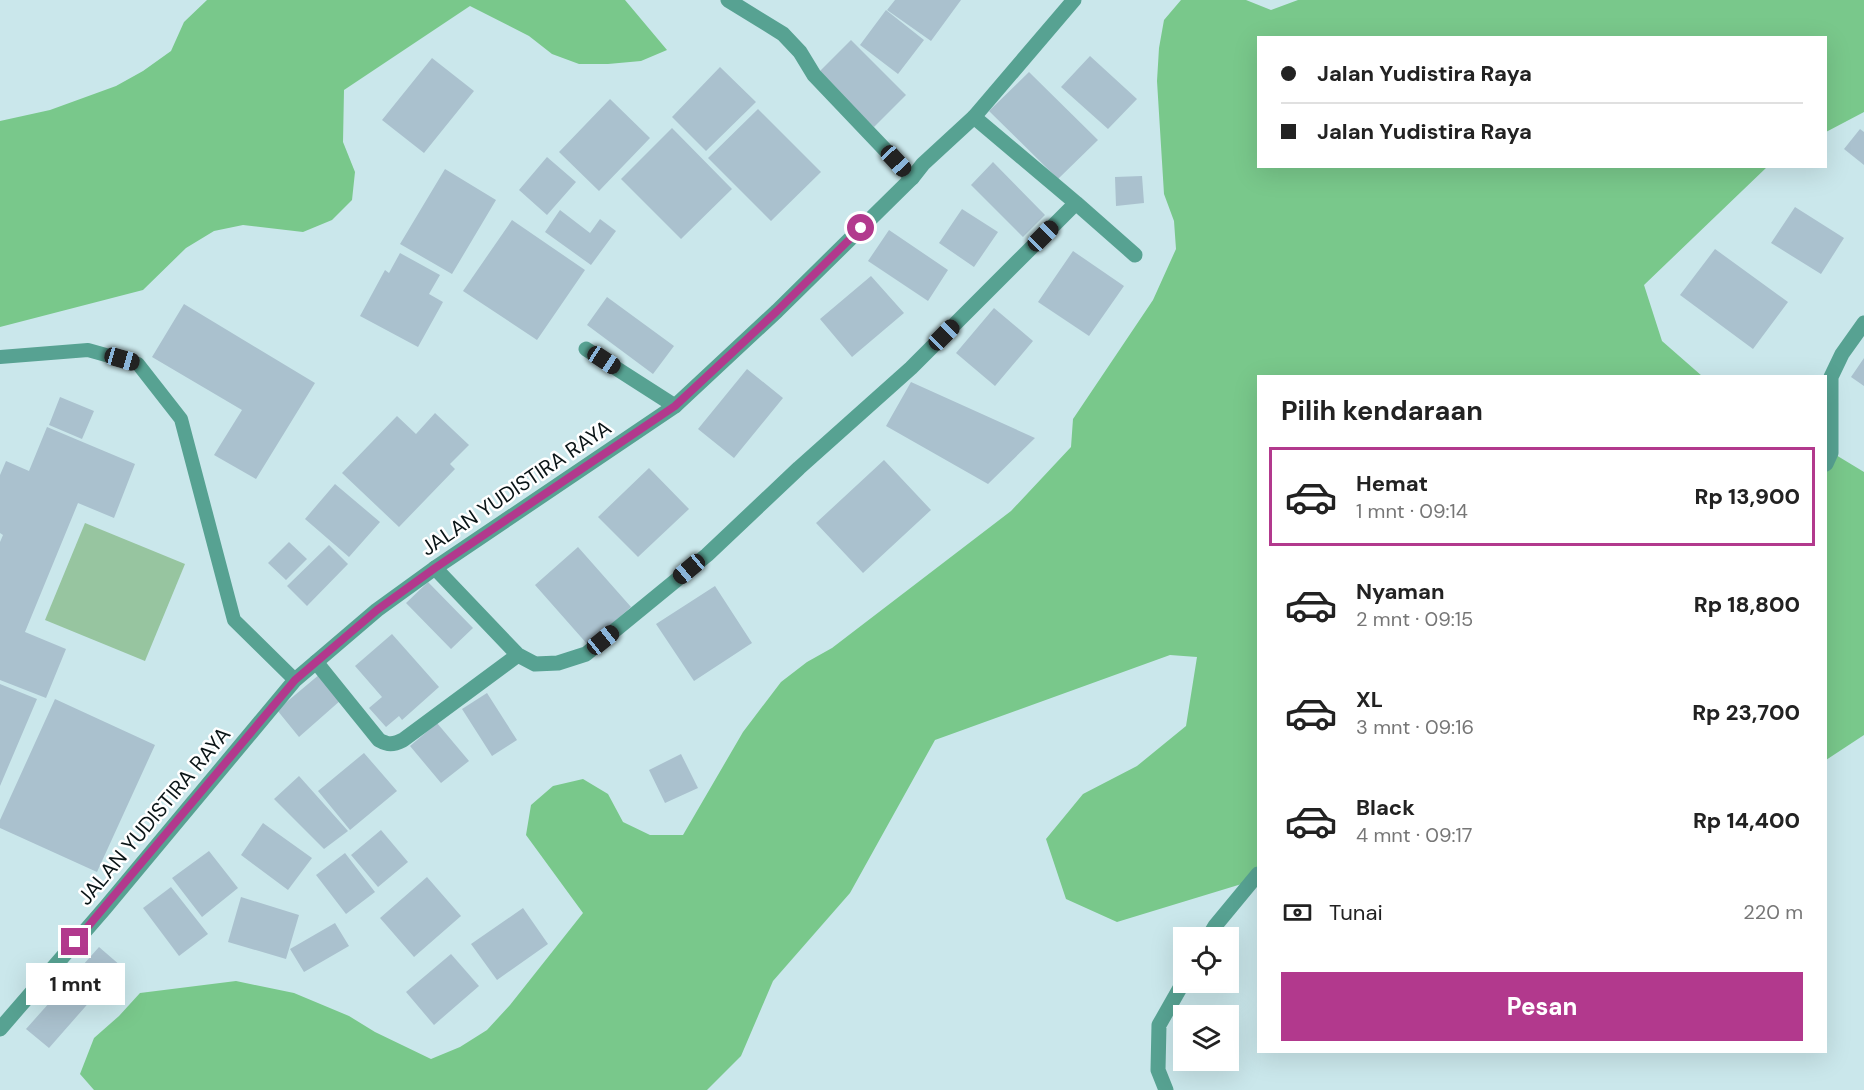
<!DOCTYPE html>
<html lang="id">
<head>
<meta charset="utf-8">
<style>
	body { margin:0; font-family:"DM Sans",sans-serif; background:#f6f6f6; color:#222; height:100vh; display:flex; flex-direction:column; font-size:22px; white-space:nowrap }
	* { box-sizing:border-box; margin:0 }
	p { font-size:20px; color:#767676 }
	.icon { flex:none; width:33px; height:33px; fill:none; stroke:currentColor; stroke-width:2; stroke-linecap:round; stroke-linejoin:round }
	.map { position:relative; flex:1; overflow:hidden }
	.drawer { position:absolute; left:1257px; top:375px; width:570px; height:678px; display:flex; flex-direction:column; background:#fff; border-radius:0px; box-shadow:0 6px 24px #0002 }
	.drawer>* { flex:none }
	.banner { position:absolute; left:1257px; top:36px; width:570px; height:132px; border-radius:0px; box-shadow:0 6px 24px #0002; display:grid; align-content:center; height:132px; padding:0 24px; background:#fff }
	.buttons { position:absolute; left:1173px; top:927px; display:grid; gap:12px }
	.buttons a { display:grid; place-items:center; width:66px; height:66px; border-radius:0px; background:#fff; box-shadow:0 6px 24px #0002; font-size:30px }
	.end { position:absolute; width:27px; height:27px; margin:-14px; border:8px solid #b2398d; background:#fff; box-shadow:0 0 0 3px #fff }
	.from { border-radius:50% }
	.bubble { position:absolute; height:42px; border-radius:0px; background:#fff; box-shadow:0 6px 24px #0002; font-size:20px; font-weight:800; line-height:42px; text-align:center }
	.car { position:absolute; width:18px; height:36px; margin:-18px -9px; border-radius:8px; box-shadow:0 0 4px 2px #0007; background:linear-gradient(#222 24%,#8ab4d8 0 40%,#222 0 76%,#8ab4d8 0 86%,#222 0) }
	.banner b { display:flex; align-items:center; gap:21px; height:57px; font-size:22px }
	.banner b+b { border-top:2px solid #e0e0e0 }
	.banner i { width:15px; height:15px; background:#222 }
	ul { padding:0; list-style:none }
	li { display:flex; align-items:center; gap:18px; height:99px; margin:0 12px 9px; padding:0 12px; border:3px solid transparent; border-radius:0px }
	li div { flex:1 }
	li b { display:block; font-size:22px }
	li em { font-style:normal; font-weight:800 }
	li.selected { border-color:#b2398d }
	li>.icon { width:54px; height:54px; stroke-width:1.5 }
	h2 { padding:0 24px; font-size:27px; line-height:72px }
	.pay { display:flex; align-items:center; gap:15px; height:66px; padding:0 24px; font-size:22px }
	.pay p { margin-inline-start:auto }
	.primary-button { display:flex; gap:12px; margin-top:auto; padding:12px 24px }
	.primary-button a { flex:1; height:69px; border-radius:0px; background:#b2398d; color:#fff; font-size:24px; font-weight:800; line-height:69px; text-align:center }
	.map>svg:first-child { display:block }
	.green { fill:#97c5a0 }
	.forest { fill:#79c88b }
	.building { fill:#aac1ce }
	.lines { fill:none; stroke-linecap:round; stroke-linejoin:round }
	.service { stroke:#57a292; stroke-width:14 }
	.minor { stroke:#57a292; stroke-width:15 }
	.tertiary { stroke:#57a292; stroke-width:15 }
	.route { stroke:#b2398d; stroke-width:8 }
	.labels { text-anchor:middle; dominant-baseline:central; stroke-width:5; stroke-linejoin:round; paint-order:stroke }
	.street-label { font-size:21px; fill:#0a1416; stroke:#fff }
</style>
</head>
<body>
<div class="map">
<svg width="1864" height="1090" viewBox="0 0 1864 1090">
	<rect width="100%" height="100%" fill="#cae7eb"/>
	<path class="green" d="M85,523l100,41 -40,97 -100,-41z"/>
	<path class="forest" d="M207,0h418l42,50 -26,11 -33,3h-29l-27,-10 -23,-18 -59,-30 -126,84 -1,52 12,30 -3,28 -20,20 -29,12 -60,-7 -29,6 -28,17 -43,42 -143,37v-206l50,-11 66,-24 27,-15 28,-20 13,-29z
		M1181,0h65l25,10 27,-10h566v112l-38,20v-94h-568v128l509,1 -123,118 18,56 40,35h-444v503l-141,43 -51,-23 -20,-60 37,-45 54,-28 49,-40 11,-69 -27,-2 -235,85 -85,153 -77,88 -32,75 -34,34h-613l-14,-16 14,-36 25,-22 21,-23 96,-12 58,12 55,23 26,16 56,27 29,-12 27,-17 23,-25 73,-92 -57,-78 5,-30 22,-19 30,-7 25,15 15,28 27,13h33l60,-103 38,-50 26,-20 25,-14 179,-137 60,-64 2,-28 80,-119 23,-51 -2,-28 -10,-27 -7,-113 2,-33 5,-28z
		M1826,449l38,23v263l-38,25z"/>
	<path class="building" d="M895,0h66l-30,41 -44,-31z
		M886,10l38,30 -26,34 -38,-29z
		M851,40l55,55 -32,32 -56,-54z
		M1090,56l47,43 -29,30 -47,-42z
		M432,58l42,33 -50,62 -42,-33z
		M720,67l36,35 -50,49 -34,-34z
		M1029,72l69,68 -40,39 -69,-68z
		M610,99l40,39 -51,53 -40,-39z
		M758,109l63,63 -50,49 -63,-63z
		M672,128l60,61 -51,50 -60,-60z
		M1860,129l4,3v33l-20,-16z
		M547,157l29,25 -29,33 -28,-25z
		M993,162l52,53 -22,22 -52,-52z
		M445,169l51,31 -44,74 -52,-30z
		M1142,176l2,27 -28,3 -1,-29z
		M1795,207l49,31 -23,36 -50,-31z
		M962,209l36,23 -24,35 -35,-24z
		M560,210l30,23 10,-14 16,12 -25,34 -46,-33z
		M512,220l73,50 -48,70 -74,-49z
		M889,230l59,40 -20,31 -60,-40z
		M1715,249l73,53 -35,47 -73,-54z
		M1073,251l51,35 -35,50 -51,-34z
		M400,253l40,22 -11,19 14,8 -25,45 -58,-31 25,-46 4,3z
		M871,276l33,37 -52,44 -32,-38z
		M607,297l67,49 -21,28 -66,-49z
		M184,304l131,79 -59,96 -42,-24 28,-45 -90,-53z
		M994,308l39,33 -38,45 -39,-33z
		M1864,358v28l-13,-9z
		M747,369l36,29 -49,60 -36,-29z
		M911,382l124,56 -47,46 -102,-58z
		M60,397l34,14 -12,28 -33,-14z
		M435,413l34,32 -19,19 5,5 -56,58 -57,-54 55,-57 19,18z
		M47,427l88,37 -21,54 -36,-15 -53,129 41,17 -20,49 -46,-18v-138l3,-7 -3,-2v-58l6,-14 23,10z
		M884,460l47,50 -68,63 -47,-50z
		M649,468l40,41 -51,48 -40,-40z
		M335,484l45,38 -31,35 -44,-38z
		M289,542l18,17 -21,21 -18,-17z
		M329,545l19,19 -41,42 -20,-20z
		M578,547l53,60 -43,38 -53,-60z
		M428,582l45,46 -22,21 -45,-46z
		M715,586l37,57 -58,38 -38,-57z
		M392,634l47,53 -37,33 -3,-4 -13,11 -17,-19 13,-11 -27,-31z
		M320,674l21,26 -42,37 -22,-27z
		M0,684l37,15 -37,87z
		M487,693l30,47 -25,16 -30,-47z
		M55,699l100,46 -58,127 -97,-44v-8z
		M437,723l32,38 -28,22 -31,-37z
		M364,753l33,38 -47,39 -32,-39z
		M681,754l17,34 -33,15 -16,-33z
		M299,776l49,55 -24,18 -50,-50z
		M263,823l49,35 -24,32 -47,-35z
		M381,830l27,32 -30,25 -27,-32z
		M209,851l29,37 -36,29 -30,-39z
		M345,853l30,39 -29,22 -30,-39z
		M427,877l34,39 -47,41 -34,-39z
		M171,887l37,47 -29,22 -36,-48z
		M241,897l58,18 -13,44 -58,-17z
		M523,908l25,36 -51,36 -26,-36z
		M335,923l14,23 -45,26 -14,-23z
		M99,947l22,19 -72,82 -23,-19z
		M451,954l28,32 -45,39 -28,-33z"/>
	<g class="lines">
		<path class="service" d="M0,357l88,-7 50,14 43,55 53,201 61,60"/>
		<path class="minor" d="M728,0l55,34 17,18 14,23 98,103
			M1076,203l59,52
			M586,349l89,57
			M1826,464l5,-11v-76l11,-23 22,-31
			M435,568l83,87 17,9 23,-1 28,-9 121,-99 92,-87 112,-100 165,-165 -102,-86
			M316,662l63,78c9,5 14,5 24,0l115,-85
			M1208,938l7,-12 43,-52
			M1166,1090l-8,-20 1,-45 25,-44"/>
		<path class="tertiary" d="M0,1029l105,-121 190,-228 82,-70 58,-42 240,-162 102,-95 135,-133 11,-14 51,-47 100,-117"/>
	</g>
	<g class="lines">
		<path class="route" d="M75,942l220,-262 82,-70 58,-42 240,-162 102,-95 84,-83"/>
	</g>
	<g class="labels">
		<g class="street-label">
			<text transform="translate(516 488) rotate(-34)">JALAN YUDISTIRA RAYA</text>
			<text transform="translate(154 816) rotate(-50)">JALAN YUDISTIRA RAYA</text>
		</g>
	</g>
</svg>
<div class="buttons">
<a><svg class="icon" aria-label="locate" viewBox="0 0 24 24"><circle cx="12" cy="12" r="6"/><path d="M12 2v4M12 18v4M2 12h4M18 12h4"/></svg></a>
<a><svg class="icon" aria-label="layers" viewBox="0 0 24 24"><path d="M12 4l9 5-9 5-9-5zM3 14l9 5 9-5"/></svg></a>
</div>
<i class="end from" style="left:861px;top:228px"></i>
<i class="end" style="left:75px;top:942px"></i>
<div class="bubble" style="left:26px;top:963px;width:99px">1 mnt</div>
<i class="car" style="left:896px;top:161px;rotate:137deg"></i>
<i class="car" style="left:1043px;top:236px;rotate:45deg"></i>
<i class="car" style="left:944px;top:335px;rotate:45deg"></i>
<i class="car" style="left:122px;top:359px;rotate:106deg"></i>
<i class="car" style="left:604px;top:360px;rotate:123deg"></i>
<i class="car" style="left:689px;top:569px;rotate:230deg"></i>
<i class="car" style="left:603px;top:640px;rotate:51deg"></i>
<div class="banner">
<b><i class="from"></i>Jalan Yudistira Raya</b>
<b><i></i>Jalan Yudistira Raya</b>
</div>
<section class="drawer">
<h2>Pilih kendaraan</h2>
<ul>
<li class="selected"><svg class="icon" aria-label="car" viewBox="0 0 24 24"><path d="M5 17H2v-5l4-1 3-4h7l3 4 3 1v5h-3M9 17h6M6 11h13"/><circle cx="7" cy="17" r="2"/><circle cx="17" cy="17" r="2"/></svg><div><b>Hemat</b><p>1 mnt · 09:14</p></div><em>Rp 13,900</em></li>
<li><svg class="icon" aria-label="car" viewBox="0 0 24 24"><path d="M5 17H2v-5l4-1 3-4h7l3 4 3 1v5h-3M9 17h6M6 11h13"/><circle cx="7" cy="17" r="2"/><circle cx="17" cy="17" r="2"/></svg><div><b>Nyaman</b><p>2 mnt · 09:15</p></div><em>Rp 18,800</em></li>
<li><svg class="icon" aria-label="car" viewBox="0 0 24 24"><path d="M5 17H2v-5l4-1 3-4h7l3 4 3 1v5h-3M9 17h6M6 11h13"/><circle cx="7" cy="17" r="2"/><circle cx="17" cy="17" r="2"/></svg><div><b>XL</b><p>3 mnt · 09:16</p></div><em>Rp 23,700</em></li>
<li><svg class="icon" aria-label="car" viewBox="0 0 24 24"><path d="M5 17H2v-5l4-1 3-4h7l3 4 3 1v5h-3M9 17h6M6 11h13"/><circle cx="7" cy="17" r="2"/><circle cx="17" cy="17" r="2"/></svg><div><b>Black</b><p>4 mnt · 09:17</p></div><em>Rp 14,400</em></li>
</ul>
<div class="pay"><svg class="icon" aria-label="cash" viewBox="0 0 24 24"><path d="M3 7h18v10H3z"/><circle cx="12" cy="12" r="2"/></svg>Tunai<p>220 m</p></div>
<div class="primary-button"><a>Pesan</a></div>
</section>
</div>
</body>
</html>
